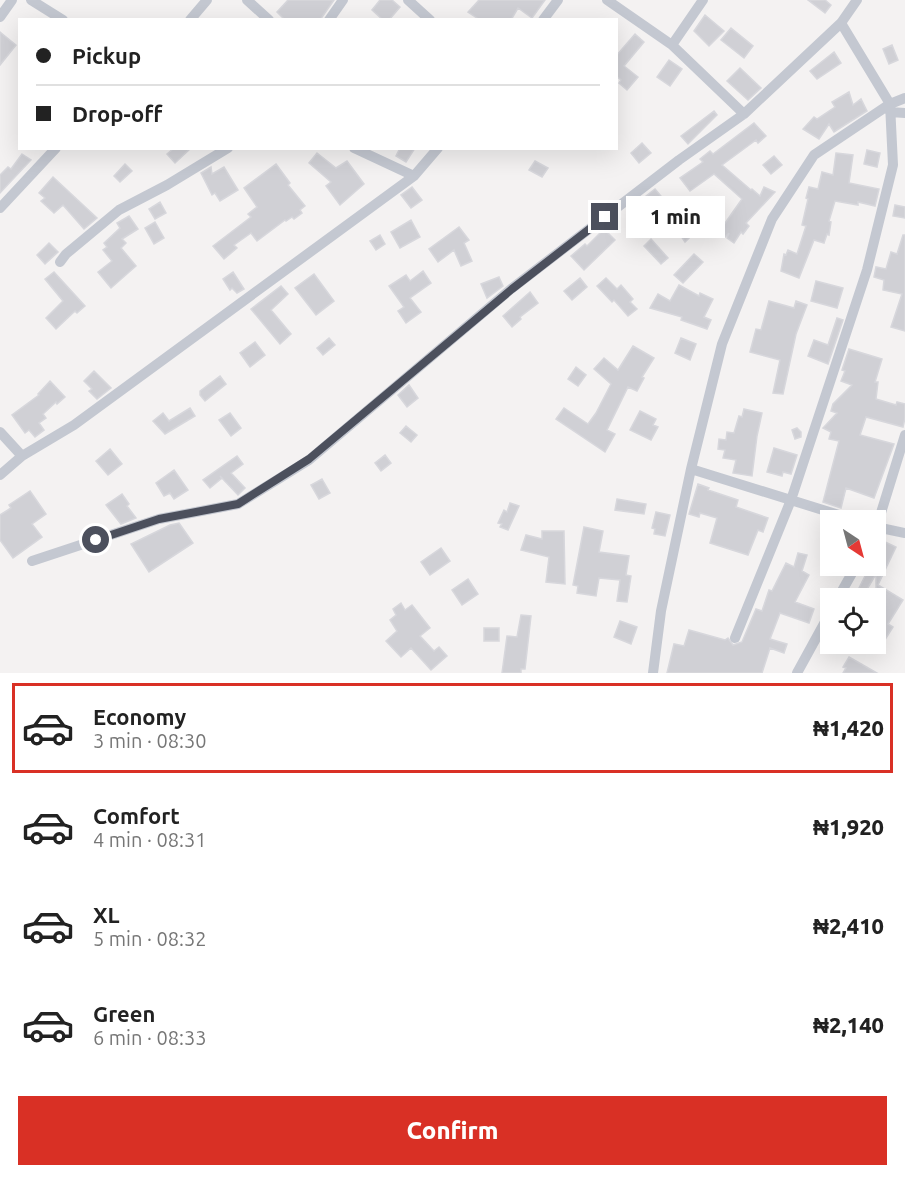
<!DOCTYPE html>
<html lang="en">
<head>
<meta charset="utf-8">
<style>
	body { margin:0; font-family:Ubuntu,sans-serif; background:#f6f6f6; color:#222; height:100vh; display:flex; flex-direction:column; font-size:22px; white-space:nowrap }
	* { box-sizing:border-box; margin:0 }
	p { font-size:20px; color:#767676 }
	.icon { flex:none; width:33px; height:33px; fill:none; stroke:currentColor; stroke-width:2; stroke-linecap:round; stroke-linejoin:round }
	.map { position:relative; height:673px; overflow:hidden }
	.details { display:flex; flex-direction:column; background:#fff; flex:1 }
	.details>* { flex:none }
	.guide { position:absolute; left:18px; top:18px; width:600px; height:132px; border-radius:0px; box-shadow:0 6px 24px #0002; display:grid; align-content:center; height:132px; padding:0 18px; background:#fff }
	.needle { width:39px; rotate:144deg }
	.buttons { position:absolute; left:820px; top:510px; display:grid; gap:12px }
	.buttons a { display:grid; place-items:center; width:66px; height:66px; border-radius:0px; background:#fff; box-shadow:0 6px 24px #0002; font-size:30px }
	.end { position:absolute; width:27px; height:27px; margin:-14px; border:8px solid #4c505d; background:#fff; box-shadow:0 0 0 3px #fff }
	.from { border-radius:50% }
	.bubble { position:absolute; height:42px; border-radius:0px; background:#fff; box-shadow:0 6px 24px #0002; font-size:20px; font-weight:800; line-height:42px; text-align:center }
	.guide b { display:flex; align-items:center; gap:21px; height:57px; font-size:22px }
	.guide b+b { border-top:2px solid #e0e0e0 }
	.guide i { width:15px; height:15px; background:#222 }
	ul { padding:10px 0 0; list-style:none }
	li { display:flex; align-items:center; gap:18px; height:90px; margin:0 12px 9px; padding:0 6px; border:3px solid transparent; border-radius:0px }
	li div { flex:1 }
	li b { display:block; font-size:22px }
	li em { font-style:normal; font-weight:800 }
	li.on { border-color:#d93025 }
	li>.icon { width:54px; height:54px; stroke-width:1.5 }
	.primary-button { display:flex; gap:12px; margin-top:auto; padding:12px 18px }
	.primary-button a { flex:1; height:69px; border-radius:0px; background:#d93025; color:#fff; font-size:24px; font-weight:800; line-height:69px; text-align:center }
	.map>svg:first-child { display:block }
	.building { fill:#d0d0d5; stroke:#d7d7dc; stroke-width:1.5 }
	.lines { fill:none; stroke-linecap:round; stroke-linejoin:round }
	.minor { stroke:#c4c8d1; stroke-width:10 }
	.route { stroke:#4c505d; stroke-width:8 }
</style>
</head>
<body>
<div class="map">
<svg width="905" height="673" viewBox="0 0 905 673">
	<rect width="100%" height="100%" fill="#f4f2f2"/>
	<path class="building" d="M288,0h46l-14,20h-35l-8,-8z
		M380,0h12l8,7 -11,13h-6l-11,-10z
		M479,0h66l-13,18 -14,-10 -7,12h-31l-12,-8z
		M808,0h17l6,5 -6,8z
		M705,15l19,16 -15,15 -15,-15z
		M731,28l22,18 -9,12 -23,-18z
		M0,32l16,13 -16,20z
		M635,34l9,8 -20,24 14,11 -11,13 -8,-7 2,-3 -5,-4v-20z
		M892,45l6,15 -9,4 -6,-15z
		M834,52l7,11 -24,16 -7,-8z
		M669,60l13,9 -12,17 -13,-9z
		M740,68l21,20 -13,12 -21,-19z
		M849,92l4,13 8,-6 6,12 -33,21 -5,-8 -10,15 -16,-10 11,-12 3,2 18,-12 -3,-5z
		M714,111l3,4 -29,29 -7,-8z
		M754,123l12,13 -8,7 -2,-3 -34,25 29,25 1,-1 8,7 4,-9 11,5 -29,31 3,3 -6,8 -2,-2 -7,11 -7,-5 2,-5 -4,4 -7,-4 24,-34 -28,-25 -24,17 -10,-13 23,-16 -3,-3 10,-8 3,3z
		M642,143l9,10 -12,10 -8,-10z
		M174,148h17l-16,15 -8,-9z
		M400,148h15l-9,14 -10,-6z
		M867,150l13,3 -3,14 -13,-3z
		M317,153l19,15 11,-7 17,23 -24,21 -14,-19 5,-4 -22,-19z
		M836,153l17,2 -4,28 30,6 -4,17 -17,-4v3l-23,-4 -6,20 2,1 -2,13 -2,-1 -3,9 -10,-3 -15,38 -18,-7 3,-17 2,1 2,-5 9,4 9,-28 -4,-1 6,-26 -2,-1 3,-11 9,2 4,-17 11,3z
		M22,154l9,6 -31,33v-18l8,-8 3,2z
		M774,156l8,9 -11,9 -8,-9z
		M535,161l13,7 -6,9 -13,-7z
		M125,164l7,7 -12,11 -6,-6z
		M276,164l14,19 -2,2 17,21 -5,4 2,3 -8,6 -2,-2 -6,4 -1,-1 -28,21 -6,-8 -17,12 3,3 -13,11 -11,-13 38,-29 -3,-3 9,-7 -13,-19z
		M211,167l1,7 12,-7 14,23 -18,11 -5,-8 -3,2 -11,-22z
		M53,177l44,41 -13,11 -21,-24 -9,8 -13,-12 4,-3 -6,-5z
		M412,187l10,13 -11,8 -10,-13z
		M655,189l10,12 -18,14 -10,-12z
		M160,202l6,11 -11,6 -6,-10z
		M895,205l10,2v11l-12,-2z
		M129,216l9,13 -16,10 4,4 -5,5 15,18 -25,22 -13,-16 14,-11 -9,-11 4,-3 -3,-4 16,-15 -3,-5z
		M411,220l9,17 -20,11 -9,-16z
		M155,222l9,16 -10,6 -9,-16z
		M459,227l10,13 -5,3 8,18 -11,5 -7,-16 -16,12 -9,-13z
		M688,228l4,7 -7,7 -6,-9z
		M604,229l11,11 -31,30 -13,-14 14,-12 2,2z
		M380,235l5,9 -9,6 -6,-9z
		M903,235h2v96l-14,-4 11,-33 -19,-4 1,-10 -10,-3 2,-10 10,2 5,-17 6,2z
		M651,239l17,19 -7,6 -17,-18z
		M49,243l9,9 -13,12 -8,-9z
		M694,254l9,8 -20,21 -9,-8z
		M423,271l8,12 -21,15 11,14 -15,11 -8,-12 6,-4 -15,-21 17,-11 4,6z
		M54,272l31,34 -8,7 -2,-2 -19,18 -10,-11 17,-17 -18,-22z
		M233,272l11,17 -7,4 -5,-5 -2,2 -7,-11z
		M314,274l20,27 -18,14 -21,-27z
		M499,277l4,9 -16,12 -6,-14z
		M580,278l7,9 -15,13 -8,-9z
		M606,278l11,11 4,-4 12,14 -3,3 7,7 -9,7 -14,-16 -2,2 -15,-16z
		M816,281l27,7 -6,20 -26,-7z
		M679,285l20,11 1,-3 13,6 -9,18 7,3 -4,9 -26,-9 1,-3 -32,-9 8,-14 12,7z
		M281,286l7,8 -17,16 20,24 -11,10 -29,-35z
		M530,292l8,11 -18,14 1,2 -9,8 -9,-11z
		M769,301l25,7 2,-7 11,4 -11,29 -13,60 -10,-1 7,-33 -30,-8 6,-23 5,1z
		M837,318l6,2 -15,44 -20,-8 6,-16 14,5z
		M329,338l6,7 -12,10 -6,-7z
		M681,338l15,6 -6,16 -15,-7z
		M255,342l10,13 -15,12 -10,-14z
		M633,346l21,12 -12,19 2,1 -7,13 -9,-4 -21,43 8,4 -10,18 -49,-33 8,-11 24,16 8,-11 15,-29 -17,-15 10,-11 14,12z
		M849,349l33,10 -7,23h3l-2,17 20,6 1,-3 8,2v14l-2,9 -37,-10 -6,18 34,9 -20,54 -28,-10 -5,20 -18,-6 16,-61 -10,-2 2,-7 -8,-4 14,-15 -6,-2 2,-7 19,-19 -11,-4 4,-10 -3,-1z
		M576,367l10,8 -8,11 -10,-7z
		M94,371l17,17 -14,11 -8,-8 3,-2 -8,-8z
		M220,376l6,8 -21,17 -5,-6v-4z
		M50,381l15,16 -8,7 -1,-2 -13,12 3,4 -7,5 5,7 -9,7 -6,-7 -4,3 -13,-18 27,-20 -1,-1z
		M409,385l9,13 -11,9 -9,-12z
		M190,408l5,8 -30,18 -12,-13 10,-8 6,8z
		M744,409l18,4 -5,23 -5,40 -19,-3 3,-13 -13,-2 2,-8 -7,-1 1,-10 7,1 1,-8 7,1 5,-17 3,1z
		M640,411l16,8 -3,6 5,2 -7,13 -21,-10z
		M230,413l11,15 -10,8 -12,-16z
		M406,426l11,9 -6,7 -11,-9z
		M797,428l4,4v5l-6,2 -3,-9z
		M774,448l23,7 -6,19 -8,-2 -1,4 -15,-4z
		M110,449l12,15 -14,11 -12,-14z
		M385,455l6,8 -10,8 -6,-8z
		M237,456l6,8 -12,9 14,15 -7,7 -18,-19 2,2 -12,10 -7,-8z
		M174,470l14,20 -14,9 -4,-6 -6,3 -8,-13z
		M322,479l8,14 -11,6 -8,-14z
		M698,484l11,4 -1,2 30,10 -2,7 32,11 -5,14 -5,-2 -10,25 -38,-12 7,-25 -17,-5 -1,4 -10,-3z
		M30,491l16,23 -14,10 10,13 -29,21 -13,-18v-25l11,-7 -2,-3z
		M122,494l7,10 -2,2 9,12 -15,6 -15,-19z
		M617,499l29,5 -2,10 -29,-4z
		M510,503l9,3 -11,24 -8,-3 2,-3 -4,-1 6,-13 3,2z
		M656,512l14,3 -5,21 -11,-2 1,-5 -3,-1z
		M179,523l14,20 -44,29 -18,-28 39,-19z
		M584,527l19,4 -4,21 30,4 -3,19 5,1 -4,26 -10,-1 3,-21 -21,-2 -3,18 -19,-3 1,-7 -5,-1z
		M542,531h22l1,53 -19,-2 3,-25 -28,-7 5,-15 16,4z
		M881,540l15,7 -18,38 25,15 -15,24 5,3 -10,16 -7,-4v-15l4,-7 -4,-2v-41l-14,24h-8l16,-32h6v-15z
		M441,548l9,13 -20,14 -9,-13z
		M798,553l9,2 -5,16 7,4 -14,27 19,7 -5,14 -29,-10 -10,26 17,5 -3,9 -14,-5 -8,25h-95l7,-29 10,2 5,-16 36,10 3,-2 5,7 9,-3 14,-33 6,2 7,-21 3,1 14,-28 8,4z
		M468,579l10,15 -16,11 -10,-15z
		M401,603l4,7 7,-5 18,23 -10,8 14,15 5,-4 8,9 -16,14 -20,-22 -10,9 -15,-16 11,-10 -7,-11 6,-5 -3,-6z
		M521,615l10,1 -6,53h-4v4h-19l5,-37 10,1z
		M620,621l17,6 -6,17 -17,-7z
		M484,628h15v13h-15z
		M849,657l28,16h-34l3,-5 -3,-1z"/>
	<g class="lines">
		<path class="minor" d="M31,0l32,20
			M247,0l22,20
			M408,0l22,20
			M607,0l65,45 72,69
			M0,17l12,-17
			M190,20l17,-20
			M329,20l14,-20
			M543,20l15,-20
			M672,45l31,-45
			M890,112l15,1
			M354,148l60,28
			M0,208l56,-60
			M60,262l6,-8 53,-44 48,-25 61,-37
			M0,432l22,24
			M691,469l164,51
			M0,475l22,-19 52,-31 340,-249 24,-28
			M876,527l29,6
			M876,529l29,-94
			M32,561l127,-42 79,-15 71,-44 202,-171 168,-129 65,-46 97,-91 16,-23
			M838,598l18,-32
			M735,638l56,-138 76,-230 26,-105 -3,-61 -49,-81
			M653,673l8,-62 30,-142 31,-125 50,-125 42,-64 76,-51 15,-6
			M797,673l34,-62"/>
	</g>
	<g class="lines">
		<path class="route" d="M96,540l63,-21 79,-15 71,-45 203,-170 93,-72"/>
	</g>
</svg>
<div class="buttons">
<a><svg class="needle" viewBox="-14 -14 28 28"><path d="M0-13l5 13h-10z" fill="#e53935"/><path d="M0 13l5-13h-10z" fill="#767676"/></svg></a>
<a><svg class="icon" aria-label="locate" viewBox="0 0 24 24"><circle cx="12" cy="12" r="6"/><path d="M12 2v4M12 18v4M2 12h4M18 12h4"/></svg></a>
</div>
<i class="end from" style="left:96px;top:540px"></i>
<i class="end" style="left:605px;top:217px"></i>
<div class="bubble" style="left:626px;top:196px;width:99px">1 min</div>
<div class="guide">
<b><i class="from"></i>Pickup</b>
<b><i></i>Drop-off</b>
</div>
</div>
<section class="details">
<ul>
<li class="on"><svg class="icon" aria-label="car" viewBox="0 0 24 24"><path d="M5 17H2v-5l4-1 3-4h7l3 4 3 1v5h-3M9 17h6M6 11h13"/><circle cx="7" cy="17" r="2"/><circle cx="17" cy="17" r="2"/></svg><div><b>Economy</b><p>3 min · 08:30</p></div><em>₦1,420</em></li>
<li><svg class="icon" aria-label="car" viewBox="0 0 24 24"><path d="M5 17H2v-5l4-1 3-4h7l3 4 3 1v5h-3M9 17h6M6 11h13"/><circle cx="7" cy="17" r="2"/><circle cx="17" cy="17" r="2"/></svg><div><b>Comfort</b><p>4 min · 08:31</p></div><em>₦1,920</em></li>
<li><svg class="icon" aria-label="car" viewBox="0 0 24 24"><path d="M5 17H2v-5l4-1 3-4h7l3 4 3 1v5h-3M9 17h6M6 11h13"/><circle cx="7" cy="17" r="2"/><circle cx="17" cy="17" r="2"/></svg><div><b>XL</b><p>5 min · 08:32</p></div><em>₦2,410</em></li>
<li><svg class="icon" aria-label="car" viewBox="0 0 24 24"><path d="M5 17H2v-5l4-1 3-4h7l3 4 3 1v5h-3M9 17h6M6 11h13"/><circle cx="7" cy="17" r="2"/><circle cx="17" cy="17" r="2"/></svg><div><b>Green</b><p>6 min · 08:33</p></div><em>₦2,140</em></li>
</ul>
<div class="primary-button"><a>Confirm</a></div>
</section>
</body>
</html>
